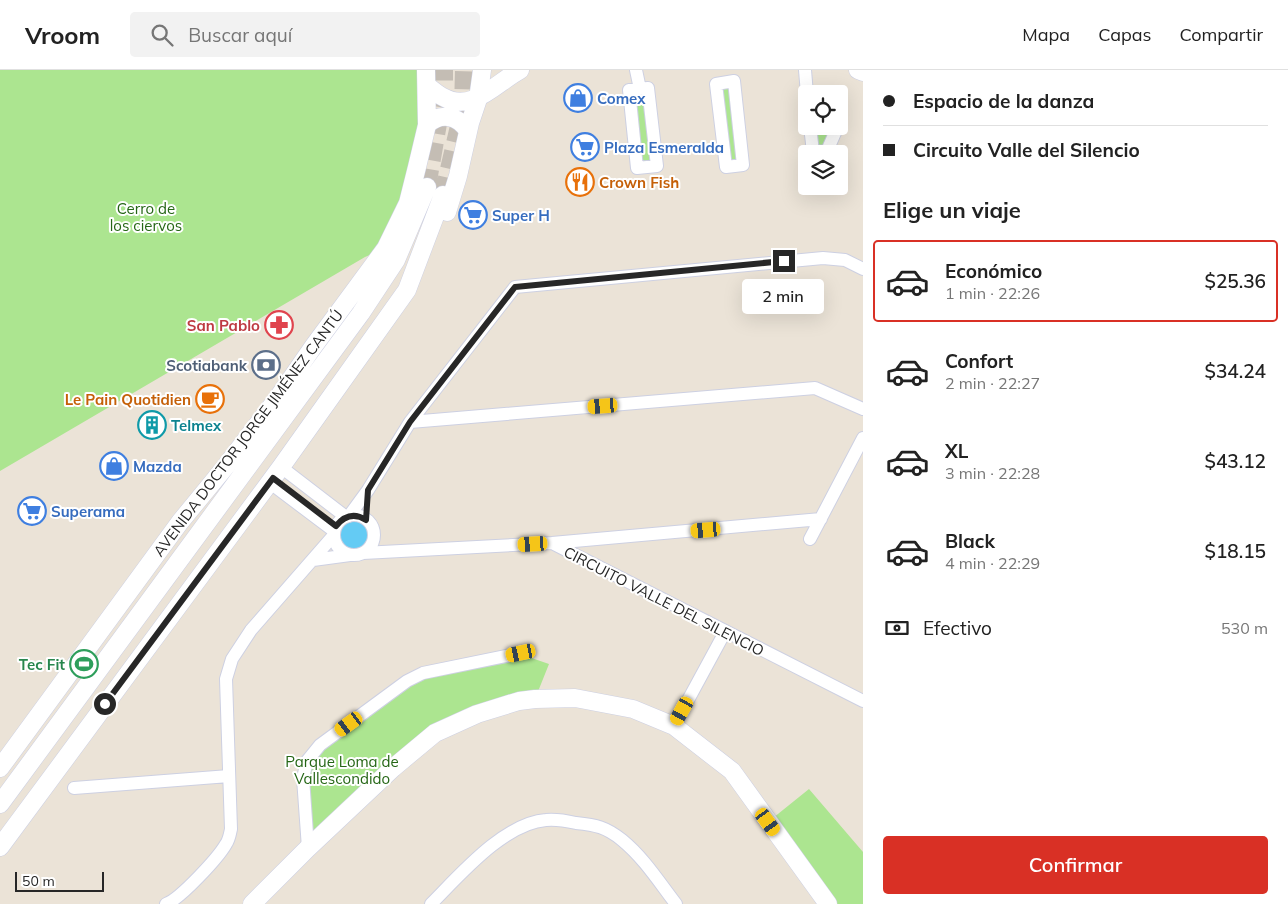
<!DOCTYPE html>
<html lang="es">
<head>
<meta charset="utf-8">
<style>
	body { margin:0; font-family:Mulish,sans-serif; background:#f2f2f2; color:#222; height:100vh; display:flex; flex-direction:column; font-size:19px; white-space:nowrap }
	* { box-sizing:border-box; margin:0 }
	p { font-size:16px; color:#767676 }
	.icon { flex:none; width:28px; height:28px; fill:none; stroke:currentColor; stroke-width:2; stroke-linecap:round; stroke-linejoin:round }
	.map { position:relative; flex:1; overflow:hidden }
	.drawer { display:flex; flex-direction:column; background:#fff; width:425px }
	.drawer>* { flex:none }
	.banner { display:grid; align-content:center; height:110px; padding:0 20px; background:#fff }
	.tools { position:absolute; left:798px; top:15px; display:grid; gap:10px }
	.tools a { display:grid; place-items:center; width:50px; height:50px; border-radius:5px; background:#fff; box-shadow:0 5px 20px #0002; font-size:25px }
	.scale { position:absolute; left:15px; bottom:12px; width:89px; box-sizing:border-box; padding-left:5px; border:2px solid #272727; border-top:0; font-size:14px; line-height:18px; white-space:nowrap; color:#272727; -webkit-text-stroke:4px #fff; paint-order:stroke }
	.end { position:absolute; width:22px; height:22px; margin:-11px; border:6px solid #272727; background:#fff; box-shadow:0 0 0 2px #fff }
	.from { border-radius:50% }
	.bubble { position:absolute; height:35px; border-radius:5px; background:#fff; box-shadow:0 5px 20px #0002; font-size:16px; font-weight:600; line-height:35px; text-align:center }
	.car { position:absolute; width:15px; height:30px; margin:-15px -8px; border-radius:6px; box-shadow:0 0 4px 1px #0007; background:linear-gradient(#f5c518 24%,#345 0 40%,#f5c518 0 76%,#345 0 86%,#f5c518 0) }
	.banner b { display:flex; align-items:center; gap:18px; height:48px; font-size:19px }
	.banner b+b { border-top:1px solid #e0e0e0 }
	.banner i { width:12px; height:12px; background:#222 }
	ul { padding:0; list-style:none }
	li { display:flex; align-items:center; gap:15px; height:82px; margin:0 10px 8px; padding:0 10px; border:2px solid transparent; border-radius:5px }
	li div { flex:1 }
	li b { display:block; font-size:19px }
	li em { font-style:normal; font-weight:600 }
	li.selected { border-color:#d93025 }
	li>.icon { width:45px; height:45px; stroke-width:1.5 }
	h2 { padding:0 20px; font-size:22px; line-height:60px }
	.pay { display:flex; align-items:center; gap:12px; height:55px; padding:0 20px; font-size:19px }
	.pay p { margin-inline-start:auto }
	.action { display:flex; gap:10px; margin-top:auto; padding:10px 20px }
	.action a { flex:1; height:58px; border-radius:5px; background:#d93025; color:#fff; font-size:20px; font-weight:600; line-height:58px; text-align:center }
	header { display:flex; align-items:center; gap:30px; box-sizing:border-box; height:70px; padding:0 25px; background:#fff; border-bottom:1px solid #e0e0e0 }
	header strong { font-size:24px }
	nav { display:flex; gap:28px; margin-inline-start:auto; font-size:18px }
	.search { width:350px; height:45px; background:#f2f2f2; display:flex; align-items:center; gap:12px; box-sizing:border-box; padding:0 18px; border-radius:5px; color:#767676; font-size:19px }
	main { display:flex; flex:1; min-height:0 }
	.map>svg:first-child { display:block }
	.green { fill:#ace590 }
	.water { fill:#64cbf4 }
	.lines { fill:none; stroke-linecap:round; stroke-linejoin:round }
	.secondary-tunnel { stroke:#c4bdb4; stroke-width:18; stroke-dasharray:18 9; stroke-linecap:butt }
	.street-casing { stroke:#cdd0e2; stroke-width:14 }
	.secondary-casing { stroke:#cdd0e2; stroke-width:19 }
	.street { stroke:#fff; stroke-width:12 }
	.secondary { stroke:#fff; stroke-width:18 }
	.route { stroke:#272727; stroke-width:6 }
	.labels { text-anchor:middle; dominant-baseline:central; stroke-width:4; stroke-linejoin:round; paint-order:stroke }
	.shop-label { font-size:15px; font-weight:bold; fill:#366cbe; stroke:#fff; text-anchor:start }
	.food-label { font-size:15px; font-weight:bold; fill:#c56008; stroke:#fff; text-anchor:start }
	.park-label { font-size:15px; fill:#256615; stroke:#fff }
	.health-label { font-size:15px; font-weight:bold; fill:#be3a42; stroke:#fff; text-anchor:end }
	.service-label { font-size:15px; font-weight:bold; fill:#4e5e75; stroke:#fff; text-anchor:end }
	.culture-label { font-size:15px; font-weight:bold; fill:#0d838f; stroke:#fff; text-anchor:start }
	.street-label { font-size:15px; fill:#272727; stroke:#fff }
	.leisure-label { font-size:15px; font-weight:bold; fill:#27864d; stroke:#fff; text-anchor:end }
</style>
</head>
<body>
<header>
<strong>Vroom</strong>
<div class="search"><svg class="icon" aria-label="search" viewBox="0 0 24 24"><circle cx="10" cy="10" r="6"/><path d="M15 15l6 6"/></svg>Buscar aquí</div>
<nav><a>Mapa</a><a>Capas</a><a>Compartir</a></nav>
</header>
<main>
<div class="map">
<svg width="863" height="834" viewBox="0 0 863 834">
	<rect width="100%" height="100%" fill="#ebe3d7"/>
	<path class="green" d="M0,0h426l-9,97 -31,81 -21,9 -365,214z
		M734,12l9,83 -17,2 -10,-83z
		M648,18l9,78 -20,2 -8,-78z
		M810,56h28l-11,25 -14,1z
		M514,582l35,12 -14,35 -100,34 -127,115 -1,-87 100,-80z
		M809,719l54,63v52h-35l-60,-82z"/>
	<path class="water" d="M335 465a19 19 0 1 1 38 0a19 19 0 1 1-38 0Z"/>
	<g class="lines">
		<path class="secondary-tunnel" d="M427,117l17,-98v-19
			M443,125l20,-86 1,-39"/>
		<defs>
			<path id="street" d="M636,0l4,19
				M805,0l2,24
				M734,11l9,84 -17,2 -10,-83z
				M648,18l9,78 -20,2 -8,-78z
				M810,56l3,26 14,-1 11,-25
				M410,352l405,-34 48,21
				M281,397l65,50
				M269,412l65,49
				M334 465a20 20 0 1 1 40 0a20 20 0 1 1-40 0Z
				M349,446l19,-26 42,-68 105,-135 308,-29 22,2 18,9
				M810,469l53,-101
				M552,473l311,158
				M363,483l189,-10 269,-24
				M313,490l37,-5
				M674,656l51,-94
				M74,718l155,-12
				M308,778l-5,-70 4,-17 13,-16 87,-64 16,-8 98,-20
				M166,834c14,-5 52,-46 60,-60 3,-4 4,-10 5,-15l-5,-150 6,-20 19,-29 83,-95
				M431,834c28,-28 73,-81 115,-84 10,-1 21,1 30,3 20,2 30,4 46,17 22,18 37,42 54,64"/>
			<path id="secondary" d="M858,0l5,2
				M427,16c5,3 10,8 16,11 29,17 54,-15 77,-27
				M427,55c13,-13 31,-10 41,6
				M447,142l11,-36 12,-53 8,-24 4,-29
				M0,698l180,-246 46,-56 51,-67 36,-52 73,-99 22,-45 9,-36 10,-42 -1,-55
				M0,734l361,-491 35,-53 31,-73
				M0,777l281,-380 126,-177 36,-95
				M252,834l56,-56 85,-80 42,-35 42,-19 42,-13 16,-2 40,-1 58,11 41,17 58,45 96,133"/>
		</defs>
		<use href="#street" class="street-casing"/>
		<use href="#secondary" class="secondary-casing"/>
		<use href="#street" class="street"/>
		<use href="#secondary" class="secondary"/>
	</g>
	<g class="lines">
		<path class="route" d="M105,634l168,-226 63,48c9,-11 19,-13 30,-6l2,-30 42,-68 105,-135 269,-26"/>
	</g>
	<defs>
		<symbol id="shop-ring" viewBox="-11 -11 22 22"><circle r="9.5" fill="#fff" stroke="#3f7fe0" stroke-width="1.5"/><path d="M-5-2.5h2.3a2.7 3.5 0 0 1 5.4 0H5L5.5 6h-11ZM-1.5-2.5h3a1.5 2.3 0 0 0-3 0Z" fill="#3f7fe0"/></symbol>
		<symbol id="supermarket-ring" viewBox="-11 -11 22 22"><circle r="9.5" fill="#fff" stroke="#3f7fe0" stroke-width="1.5"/><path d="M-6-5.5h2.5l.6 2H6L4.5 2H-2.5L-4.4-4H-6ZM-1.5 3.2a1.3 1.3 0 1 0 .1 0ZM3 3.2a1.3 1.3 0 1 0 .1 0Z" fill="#3f7fe0"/></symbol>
		<symbol id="restaurant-ring" viewBox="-11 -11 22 22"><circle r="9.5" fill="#fff" stroke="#e8710a" stroke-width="1.5"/><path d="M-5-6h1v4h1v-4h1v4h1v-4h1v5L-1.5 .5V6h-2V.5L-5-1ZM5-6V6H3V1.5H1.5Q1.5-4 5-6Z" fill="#e8710a"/></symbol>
		<symbol id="pharmacy-ring" viewBox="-11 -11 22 22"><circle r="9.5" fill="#fff" stroke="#e0444e" stroke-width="1.5"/><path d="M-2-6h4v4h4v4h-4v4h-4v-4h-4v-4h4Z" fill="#e0444e"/></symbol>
		<symbol id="bank-ring" viewBox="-11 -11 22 22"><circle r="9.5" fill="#fff" stroke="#5c6f8a" stroke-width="1.5"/><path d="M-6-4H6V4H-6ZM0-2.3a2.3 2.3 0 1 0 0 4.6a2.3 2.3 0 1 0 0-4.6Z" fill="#5c6f8a"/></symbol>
		<symbol id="cafe-ring" viewBox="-11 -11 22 22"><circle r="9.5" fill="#fff" stroke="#e8710a" stroke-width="1.5"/><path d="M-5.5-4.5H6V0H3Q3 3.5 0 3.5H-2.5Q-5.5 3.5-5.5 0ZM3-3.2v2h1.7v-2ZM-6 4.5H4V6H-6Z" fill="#e8710a"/></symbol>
		<symbol id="building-ring" viewBox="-11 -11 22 22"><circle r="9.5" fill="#fff" stroke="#0f9aa8" stroke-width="1.5"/><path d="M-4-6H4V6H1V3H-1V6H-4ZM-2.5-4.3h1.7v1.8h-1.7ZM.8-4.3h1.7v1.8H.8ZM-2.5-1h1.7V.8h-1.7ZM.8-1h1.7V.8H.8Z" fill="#0f9aa8"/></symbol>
		<symbol id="stadium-ring" viewBox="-11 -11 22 22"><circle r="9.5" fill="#fff" stroke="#2e9e5b" stroke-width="1.5"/><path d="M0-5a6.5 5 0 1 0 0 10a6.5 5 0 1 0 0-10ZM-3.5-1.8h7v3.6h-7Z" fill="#2e9e5b"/></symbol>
	</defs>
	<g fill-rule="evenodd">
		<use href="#shop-ring" x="562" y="12" width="32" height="32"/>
		<use href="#supermarket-ring" x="569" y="61" width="32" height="32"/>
		<use href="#restaurant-ring" x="564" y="96" width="32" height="32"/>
		<use href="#supermarket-ring" x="457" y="129" width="32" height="32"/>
		<use href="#pharmacy-ring" x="263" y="239" width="32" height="32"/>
		<use href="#bank-ring" x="250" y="279" width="32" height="32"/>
		<use href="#cafe-ring" x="194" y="313" width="32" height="32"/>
		<use href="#building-ring" x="136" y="339" width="32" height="32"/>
		<use href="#shop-ring" x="98" y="380" width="32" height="32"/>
		<use href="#supermarket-ring" x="16" y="425" width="32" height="32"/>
		<use href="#stadium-ring" x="68" y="578" width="32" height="32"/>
	</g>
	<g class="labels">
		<g class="shop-label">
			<text x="597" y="28">Comex</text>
			<text x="604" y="77">Plaza Esmeralda</text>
			<text x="492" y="145">Super H</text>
			<text x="133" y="396">Mazda</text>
			<text x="51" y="441">Superama</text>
		</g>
		<g class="food-label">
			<text x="599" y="112">Crown Fish</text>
			<text x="191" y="329" text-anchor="end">Le Pain Quotidien</text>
		</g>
		<g class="park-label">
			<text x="146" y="138">Cerro de<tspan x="146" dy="17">los ciervos</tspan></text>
			<text x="342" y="691">Parque Loma de<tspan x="342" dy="17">Vallescondido</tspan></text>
		</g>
		<g class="health-label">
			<text x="260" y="255">San Pablo</text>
		</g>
		<g class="service-label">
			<text x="247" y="295">Scotiabank</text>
		</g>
		<g class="culture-label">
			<text x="171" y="355">Telmex</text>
		</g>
		<g class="street-label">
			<text transform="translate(248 363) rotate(-53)">AVENIDA DOCTOR JORGE JIMÉNEZ CANTÚ</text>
			<text transform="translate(664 531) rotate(27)">CIRCUITO VALLE DEL SILENCIO</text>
		</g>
		<g class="leisure-label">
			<text x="65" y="594">Tec Fit</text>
		</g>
	</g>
</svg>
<div class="tools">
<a><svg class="icon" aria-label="locate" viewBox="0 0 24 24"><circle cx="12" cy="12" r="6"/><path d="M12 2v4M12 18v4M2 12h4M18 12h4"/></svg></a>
<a><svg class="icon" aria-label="layers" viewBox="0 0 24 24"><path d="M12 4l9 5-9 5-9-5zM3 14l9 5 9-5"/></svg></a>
</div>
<div class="scale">50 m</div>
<i class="end from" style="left:105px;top:634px"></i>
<i class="end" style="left:784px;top:191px"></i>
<div class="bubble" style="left:742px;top:209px;width:82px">2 min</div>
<i class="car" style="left:603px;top:336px;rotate:266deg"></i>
<i class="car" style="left:706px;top:460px;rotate:265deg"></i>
<i class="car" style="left:533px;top:474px;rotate:267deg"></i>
<i class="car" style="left:521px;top:583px;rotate:258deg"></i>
<i class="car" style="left:682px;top:641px;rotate:209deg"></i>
<i class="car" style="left:349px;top:654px;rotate:234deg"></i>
<i class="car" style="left:768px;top:752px;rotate:144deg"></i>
</div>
<section class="drawer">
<div class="banner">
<b><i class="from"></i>Espacio de la danza</b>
<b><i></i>Circuito Valle del Silencio</b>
</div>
<h2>Elige un viaje</h2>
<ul>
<li class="selected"><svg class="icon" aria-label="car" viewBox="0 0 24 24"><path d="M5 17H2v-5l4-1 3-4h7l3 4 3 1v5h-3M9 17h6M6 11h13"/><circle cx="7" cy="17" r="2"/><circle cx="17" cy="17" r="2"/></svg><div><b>Económico</b><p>1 min · 22:26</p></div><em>$25.36</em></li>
<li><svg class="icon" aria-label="car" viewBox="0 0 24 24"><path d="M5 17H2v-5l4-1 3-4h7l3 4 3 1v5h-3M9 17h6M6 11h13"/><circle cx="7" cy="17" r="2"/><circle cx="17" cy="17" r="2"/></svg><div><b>Confort</b><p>2 min · 22:27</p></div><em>$34.24</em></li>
<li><svg class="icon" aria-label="car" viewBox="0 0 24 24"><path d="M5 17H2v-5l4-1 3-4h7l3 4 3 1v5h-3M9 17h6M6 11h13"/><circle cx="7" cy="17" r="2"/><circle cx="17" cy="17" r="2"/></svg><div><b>XL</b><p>3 min · 22:28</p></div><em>$43.12</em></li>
<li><svg class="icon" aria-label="car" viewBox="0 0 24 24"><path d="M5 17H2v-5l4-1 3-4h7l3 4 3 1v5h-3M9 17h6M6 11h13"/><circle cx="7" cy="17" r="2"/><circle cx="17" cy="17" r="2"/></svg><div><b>Black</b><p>4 min · 22:29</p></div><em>$18.15</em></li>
</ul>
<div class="pay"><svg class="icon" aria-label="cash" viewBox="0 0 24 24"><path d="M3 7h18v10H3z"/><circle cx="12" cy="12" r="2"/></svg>Efectivo<p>530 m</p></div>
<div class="action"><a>Confirmar</a></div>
</section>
</main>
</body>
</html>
